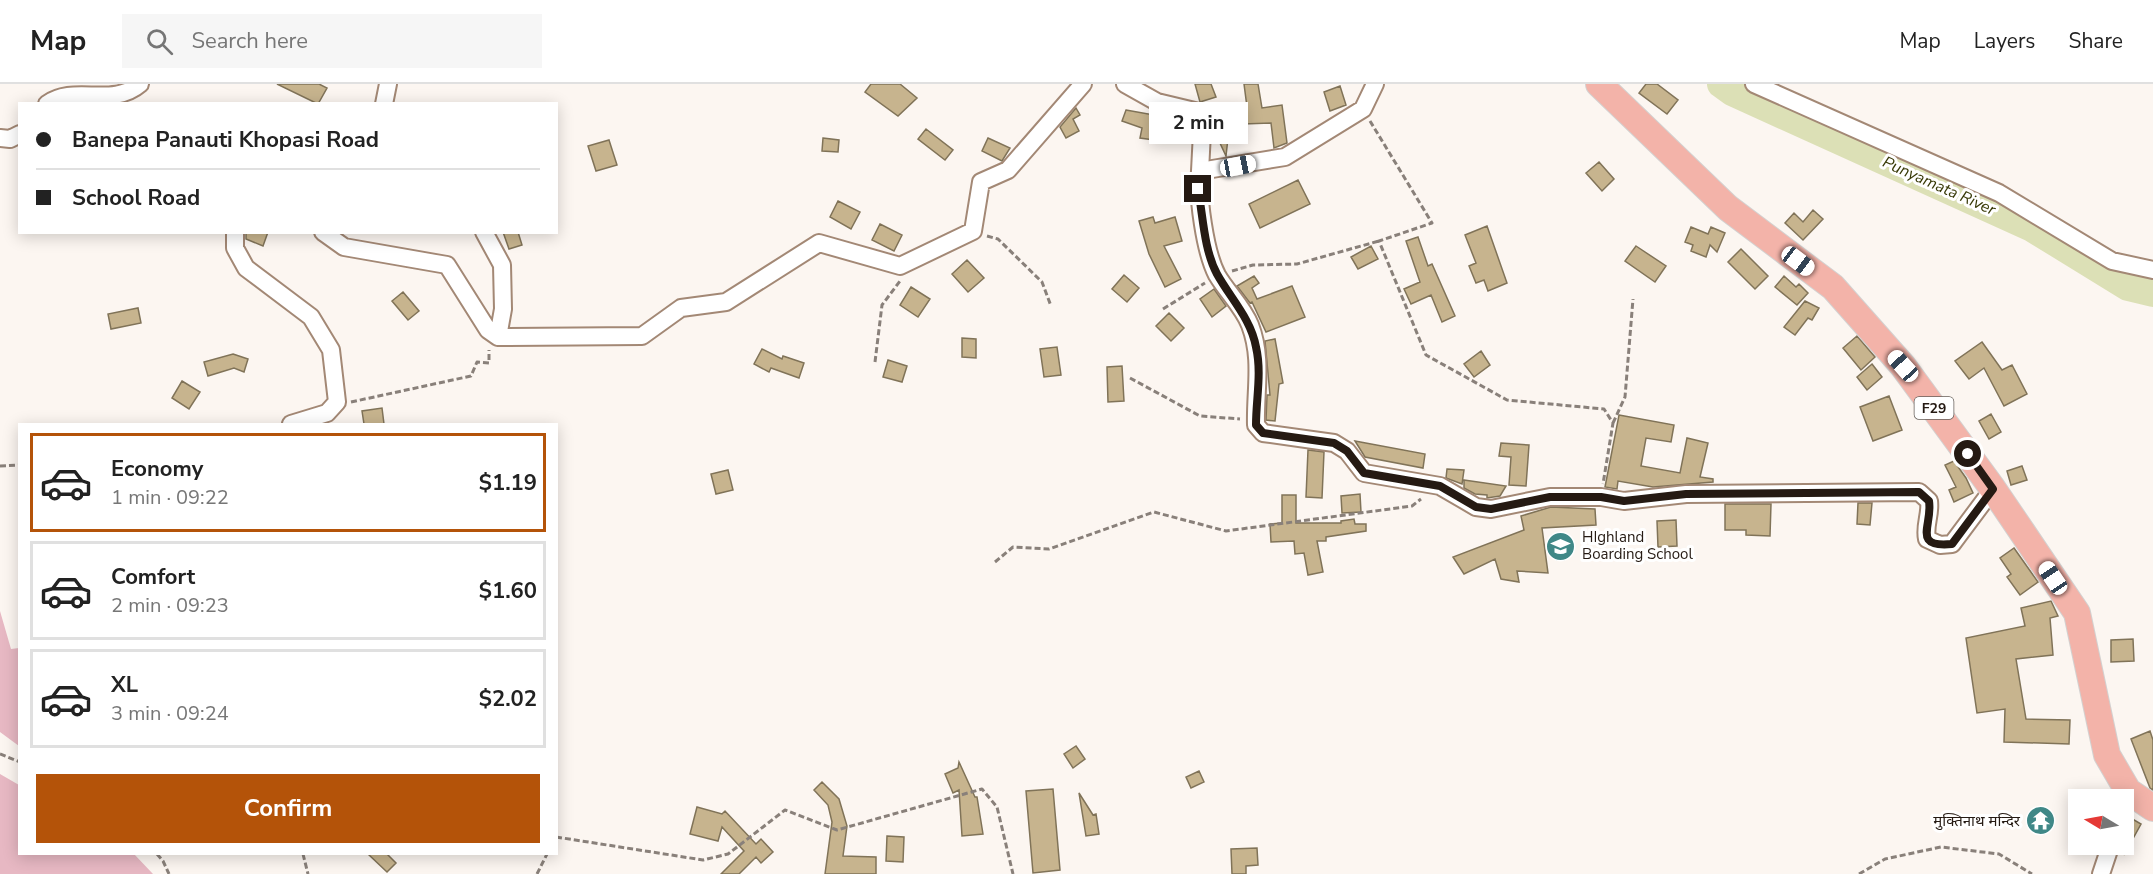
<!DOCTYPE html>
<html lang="en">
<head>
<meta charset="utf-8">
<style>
	body { margin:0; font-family:"Nunito Sans","Noto Sans Devanagari",sans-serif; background:#f6f6f6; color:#222; height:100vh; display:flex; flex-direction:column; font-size:22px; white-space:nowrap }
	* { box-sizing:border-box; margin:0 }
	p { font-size:20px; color:#767676 }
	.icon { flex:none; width:33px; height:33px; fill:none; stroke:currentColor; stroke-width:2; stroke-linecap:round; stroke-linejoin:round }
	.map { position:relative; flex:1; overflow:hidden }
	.panel { position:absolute; left:18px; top:339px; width:540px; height:432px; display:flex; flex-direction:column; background:#fff; border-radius:0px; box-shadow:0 3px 15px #0003 }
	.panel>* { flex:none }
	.guide { position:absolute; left:18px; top:18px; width:540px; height:132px; border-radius:0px; box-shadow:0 3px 15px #0003; display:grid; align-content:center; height:132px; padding:0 18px; background:#fff }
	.needle { width:39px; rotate:280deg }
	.controls { position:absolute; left:2068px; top:705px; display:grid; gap:12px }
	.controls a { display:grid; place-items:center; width:66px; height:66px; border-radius:0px; background:#fff; box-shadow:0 3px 15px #0003; font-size:30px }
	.end { position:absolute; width:27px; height:27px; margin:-14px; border:8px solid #251a13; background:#fff; box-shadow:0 0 0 3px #fff }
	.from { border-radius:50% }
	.bubble { position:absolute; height:42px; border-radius:0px; background:#fff; box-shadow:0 3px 15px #0003; font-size:20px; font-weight:700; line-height:42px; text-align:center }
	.car { position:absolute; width:18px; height:36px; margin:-18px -9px; border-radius:8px; box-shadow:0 0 4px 2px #0007; background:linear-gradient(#fff 24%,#345 0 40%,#fff 0 76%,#345 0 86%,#fff 0) }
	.guide b { display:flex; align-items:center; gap:21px; height:57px; font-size:22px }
	.guide b+b { border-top:2px solid #e0e0e0 }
	.guide i { width:15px; height:15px; background:#222 }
	ul { padding:10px 0 0; list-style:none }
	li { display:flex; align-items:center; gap:18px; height:99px; margin:0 12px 9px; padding:0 6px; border:3px solid #e0e0e0; border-radius:0px }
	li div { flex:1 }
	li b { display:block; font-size:22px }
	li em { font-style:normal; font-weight:700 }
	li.current { border-color:#b45309 }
	li>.icon { width:54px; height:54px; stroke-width:1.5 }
	.action { display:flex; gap:12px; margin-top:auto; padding:12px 18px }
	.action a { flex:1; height:69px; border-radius:0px; background:#b45309; color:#fff; font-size:24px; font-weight:700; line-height:69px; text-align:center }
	header { display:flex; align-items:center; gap:36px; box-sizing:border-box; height:84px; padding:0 30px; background:#fff; border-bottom:2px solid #e0e0e0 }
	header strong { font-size:28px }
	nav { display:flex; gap:33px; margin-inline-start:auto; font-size:21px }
	.search { width:420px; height:54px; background:#f6f6f6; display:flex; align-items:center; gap:15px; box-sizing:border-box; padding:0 21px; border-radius:0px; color:#767676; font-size:22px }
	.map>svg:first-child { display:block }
	.forest { fill:#e7b8c3 }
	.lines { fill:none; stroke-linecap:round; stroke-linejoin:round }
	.river { stroke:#dce0b6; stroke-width:28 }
	.building { fill:#c7b48e; stroke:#807358; stroke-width:1.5 }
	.minor-casing { stroke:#a38875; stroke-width:20 }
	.primary-casing { stroke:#d3d1d0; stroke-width:28 }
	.path { stroke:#89807a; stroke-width:3; stroke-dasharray:6 3; stroke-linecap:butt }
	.minor { stroke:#fff; stroke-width:16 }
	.primary { stroke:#f3b3a9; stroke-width:26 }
	.route { stroke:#251a13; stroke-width:8 }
	.labels { text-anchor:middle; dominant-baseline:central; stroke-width:6; stroke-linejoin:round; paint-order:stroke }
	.shield { fill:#fff; stroke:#665f5a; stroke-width:1.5 }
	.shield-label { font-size:14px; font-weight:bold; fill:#251a13 }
	.poi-label { font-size:15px; fill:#251a13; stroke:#fff; text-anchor:start }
	.water-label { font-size:16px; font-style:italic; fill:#373906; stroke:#fff }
</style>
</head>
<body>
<header>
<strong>Map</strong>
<div class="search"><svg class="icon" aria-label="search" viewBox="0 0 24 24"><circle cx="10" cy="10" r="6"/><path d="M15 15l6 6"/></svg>Search here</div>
<nav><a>Map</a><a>Layers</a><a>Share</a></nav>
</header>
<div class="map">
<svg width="2153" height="790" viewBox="0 0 2153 790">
	<rect width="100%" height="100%" fill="#fcf6f1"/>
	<path class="forest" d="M0,527l11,38 8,-1v98l-19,-14z
		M0,690l19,11 1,69h114l19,20h-153z"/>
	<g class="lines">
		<path class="river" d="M1721,0l11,8 300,136 96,59 25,6"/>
	</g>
	<path class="building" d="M277,0h42l8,4 -9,16z
		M871,0h29l17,14 -19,18 -33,-24z
		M1195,0h16l5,13 -16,5z
		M1244,0h14l4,24 20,-3 5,38 -13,5 -3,-25 -28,1 -1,-17h5z
		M1646,0h11l21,16 -11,14 -28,-21z
		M1340,2l6,19 -16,6 -6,-19z
		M1076,24l4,7 -7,4 6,12 -13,7 -6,-11z
		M1126,26l56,10 -3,15 -24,-4 -1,9 -14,-2 2,-10 -20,-7z
		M1213,44l16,1 -3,27z
		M926,45l27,21 -8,10 -27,-21z
		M823,54l16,2 -1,12 -16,-1z
		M988,54l22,10 -8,13 -20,-10z
		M609,56l8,25 -21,6 -8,-25z
		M1599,78l15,17 -12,12 -16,-18z
		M1298,96l12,24 -50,24 -11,-24z
		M838,117l22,11 -9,17 -21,-12z
		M1813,126l10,9 -20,21 -18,-17 9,-10 9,9z
		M1153,133l2,6 20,-6 7,24 -18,5 17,33 -16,8 -16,-33 -10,-33z
		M880,140l22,11 -8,16 -22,-11z
		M1487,142l20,57 -19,8 -4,-11 -8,3 -7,-17 7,-3 -11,-28z
		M1691,143l17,7 3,-7 14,6 -8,19 -7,-7 -4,12 -15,-6 2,-6 -8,-3z
		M246,148h22l-5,14 -17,-7z
		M503,148h15l4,13 -13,4z
		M1418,153l10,29 4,-2 23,52 -13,6 -11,-27 -20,9 -7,-15 16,-7 -14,-41z
		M1371,162l7,13 -20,10 -7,-12z
		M1636,162l30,20 -11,16 -30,-21z
		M1741,165l27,27 -13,13 -27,-27z
		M967,176l17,18 -16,14 -16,-18z
		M1124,191l15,13 -12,14 -15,-13z
		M1254,192l5,7 -7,5 5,11 35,-13 13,31 -39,15 -14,-30 -2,1 -13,-17z
		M1784,192l12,11 3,-3 9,9 -11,12 -22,-18z
		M911,203l19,12 -12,18 -18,-12z
		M1214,205l12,17 -14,11 -12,-18z
		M403,208l16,19 -11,9 -16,-19z
		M1805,217l14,7 -7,12 -4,-2 -13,17 -11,-8z
		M138,224l3,15 -30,6 -3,-15z
		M1169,229l15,15 -13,13 -15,-15z
		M1857,252l18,21 -14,13 -18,-22z
		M962,254l14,1v19l-14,-1z
		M1275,255l8,44 -4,1 -4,37 -9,-1 1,-25h3l-5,-54z
		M1982,258l20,28 10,-5 15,29 -23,12 -20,-38 -15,11 -14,-18z
		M1057,263l4,28 -17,2 -4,-28z
		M762,265l20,10 1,-3 21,7 -5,15 -28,-10 -2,4 -15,-8z
		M1481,267l9,14 -16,12 -10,-13z
		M233,270l15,5 -4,13 -10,-4 -26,8 -4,-14z
		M888,276l19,6 -5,16 -19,-5z
		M1872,280l10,13 -15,13 -10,-13z
		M1122,282l2,35 -16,1 -1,-35z
		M182,297l18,11 -11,17 -17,-11z
		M1889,312l13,34 -29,11 -13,-34z
		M382,324l2,16h-20l-2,-13z
		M1991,330l10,18 -12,7 -10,-18z
		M1619,331l55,10 -3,17 -25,-4 -5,28 39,7 7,-35 21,5 -8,34 13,2v3l-60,5 -35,-6 -1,8 -12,-2z
		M1355,357l70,13 -2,14 -58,-11z
		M1501,359l28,2 -3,41 -17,-1 2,-28 -12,-1z
		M1308,366l16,2 -2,46 -16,-1z
		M1954,377l12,17 7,15 -19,9 -5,-12 7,-3 -11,-22z
		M2022,382l5,14 -16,5 -4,-14z
		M1447,385l17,1 -2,14 -16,-6z
		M728,386l5,20 -17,4 -5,-20z
		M1464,396l42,6 -6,10 -13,2v-3l-12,-1 -11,-6z
		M1360,410l1,18 -19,1 -1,-17z
		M1282,411h14v28h45v-2l13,-2 1,5h11v7l-40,6v4h-9l6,31 -15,3 -4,-22 -9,1 -1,-13 -23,1 -1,-18 12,-1z
		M1858,419h14l-2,22 -13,-1z
		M1725,420h46l-1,32 -24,-1v-5h-21z
		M1551,423l44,2 1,16 -54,3 6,45 -31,-2 2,11 -18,-3 -6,-20 -31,15 -11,-17 71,-27 -3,-14z
		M1676,436l1,26 -19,1 -1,-26z
		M2014,464l24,34 -18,13 -13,-18 4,-3 -11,-16z
		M2051,517l7,15 -8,2 3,37 -37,4 10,60 44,1 -1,24 -65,-2 1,-33 -28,4 -11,-75 59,-12 -4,-18z
		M2133,555l1,22 -23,1v-22z
		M2150,647l3,9v50l-3,-2 -19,-49z
		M1076,662l9,13 -12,9 -9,-14z
		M959,678l16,35h2l6,37 -21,2 -3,-46 -6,3 -8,-19 13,-6z
		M1199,687l5,11 -13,6 -5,-11z
		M822,698l17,17 8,27 -4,30 33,1v17h-51l7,-52 -4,-17 -14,-15z
		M1053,705l7,81 -27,3 -7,-82z
		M1079,709l14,22 3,-1 3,20 -13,2z
		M697,723l25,7 3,-3 31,33 5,-5 12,13 -12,11 -5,-6 -17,17h-18l23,-23 -22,-24 -4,14 -28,-7z
		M2124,730l17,10 -17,31z
		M887,752l17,1 -1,25 -17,-1z
		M1257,764l1,17 -12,1v8h-14l-1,-25z
		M368,770h19l9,9 -9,9z"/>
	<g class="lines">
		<defs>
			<path id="minor" d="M1125,0l32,18 46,11 -3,58 85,-14 78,-48 12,-25
				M1754,0l245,109 113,68 41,9
				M47,20c27,-20 65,4 93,-20
				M384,20l4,-20
				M0,54l10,1 10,-5
				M1200,87c-3,25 5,81 17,104 10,17 26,32 33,50 13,34 5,65 6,100l7,8 71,10 13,8 17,22 76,13 36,21 15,2 59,-12h51l23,4 62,-7 233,-2 10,9c2,13 -5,25 -2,38l13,6 12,-1 41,-55
				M235,148v16l11,20 65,49 20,33 6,52 -10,11 -36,11
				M323,148l21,15 103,18 41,65 10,7 144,-1 39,-28 45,-6 93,-59 81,23 73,-35 8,-49 27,-12 75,-86
				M484,148l18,33 1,44 -5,28
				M2101,790l10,-30"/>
			<path id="primary" d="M1599,0l129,124 105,79 70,79 90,123 84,124 30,142 21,36 25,17"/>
		</defs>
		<use href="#minor" class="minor-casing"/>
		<use href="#primary" class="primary-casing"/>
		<path class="path" d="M1370,37l62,102 -53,18 47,114 81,45 97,9 9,14 -10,61
			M987,152l11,3 44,43 9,24
			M1232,187l21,-6 44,-1 82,-23
			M1163,225l42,-26
			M875,278l7,-57 18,-24
			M1130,294l70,38 40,3
			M351,318l120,-26 6,-14 12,1v-13
			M1613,339l12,-26 8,-98
			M0,382l20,-1
			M995,478l18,-15 36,2 105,-37 72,19 186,-25 9,-7
			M0,670l20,8
			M556,753l147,23 25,-6 57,-44 52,20 145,-41 15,18 16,67
			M157,770l6,7 6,13
			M303,770l5,20
			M537,790l10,-20
			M1859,790l26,-15 56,-12 58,7 33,20"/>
		<use href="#minor" class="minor"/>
		<use href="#primary" class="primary"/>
	</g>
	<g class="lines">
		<path class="route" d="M1198,105c5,27 6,61 19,85 14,25 34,45 39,73 6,26 0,52 0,78l7,8 71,10 13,8 17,22 76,13 36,21 15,2 59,-12h51l23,4 62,-7 233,-2 10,9c4,24 -18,47 23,43l41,-55 -25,-35"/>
	</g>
	<defs>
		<symbol id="school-disc" viewBox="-11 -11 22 22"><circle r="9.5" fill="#408887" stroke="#fff"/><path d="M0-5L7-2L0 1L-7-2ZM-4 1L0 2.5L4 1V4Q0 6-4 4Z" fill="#fff"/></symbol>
		<symbol id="temple-disc" viewBox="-11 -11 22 22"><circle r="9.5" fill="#408887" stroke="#fff"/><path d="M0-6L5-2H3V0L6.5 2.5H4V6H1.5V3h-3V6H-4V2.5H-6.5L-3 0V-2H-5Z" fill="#fff"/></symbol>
	</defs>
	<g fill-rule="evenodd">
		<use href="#school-disc" x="1544" y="446" width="33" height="33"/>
		<use href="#temple-disc" x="2024" y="720" width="33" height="33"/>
	</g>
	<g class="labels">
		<rect class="shield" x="1914.5" y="313" width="39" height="22" rx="4.5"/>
		<g class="shield-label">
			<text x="1934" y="324">F29</text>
		</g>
		<g class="poi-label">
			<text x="1582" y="453">HIghland<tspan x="1582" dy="17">Boarding School</tspan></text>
			<text x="2020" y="737" text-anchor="end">मुक्तिनाथ मन्दिर</text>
		</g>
		<g class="water-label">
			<text transform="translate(1939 102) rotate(24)">Punyamata River</text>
		</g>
	</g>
</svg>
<div class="controls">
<a><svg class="needle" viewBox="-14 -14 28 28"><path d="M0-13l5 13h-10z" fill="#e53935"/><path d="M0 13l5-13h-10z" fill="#767676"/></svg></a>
</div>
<i class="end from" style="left:1968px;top:370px"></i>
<i class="end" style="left:1198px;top:105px"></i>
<div class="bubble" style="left:1149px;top:18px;width:99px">2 min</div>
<i class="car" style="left:1238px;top:82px;rotate:79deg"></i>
<i class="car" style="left:1798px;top:177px;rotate:127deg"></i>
<i class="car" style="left:1903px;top:282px;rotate:318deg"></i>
<i class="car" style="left:2053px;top:494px;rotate:326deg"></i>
<div class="guide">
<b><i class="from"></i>Banepa Panauti Khopasi Road</b>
<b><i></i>School Road</b>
</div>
<section class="panel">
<ul>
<li class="current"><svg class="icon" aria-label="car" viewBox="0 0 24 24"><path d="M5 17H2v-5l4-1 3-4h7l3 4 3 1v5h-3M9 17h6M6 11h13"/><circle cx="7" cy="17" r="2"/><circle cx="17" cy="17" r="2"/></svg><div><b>Economy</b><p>1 min · 09:22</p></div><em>$1.19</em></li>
<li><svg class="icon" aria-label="car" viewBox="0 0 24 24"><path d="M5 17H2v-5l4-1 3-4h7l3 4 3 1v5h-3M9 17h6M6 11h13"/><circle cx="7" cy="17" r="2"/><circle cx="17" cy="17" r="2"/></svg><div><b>Comfort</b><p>2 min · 09:23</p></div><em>$1.60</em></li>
<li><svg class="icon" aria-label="car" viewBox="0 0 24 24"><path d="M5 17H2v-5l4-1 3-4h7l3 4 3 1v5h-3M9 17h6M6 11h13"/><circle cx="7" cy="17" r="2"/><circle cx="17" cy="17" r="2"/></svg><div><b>XL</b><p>3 min · 09:24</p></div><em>$2.02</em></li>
</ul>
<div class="action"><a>Confirm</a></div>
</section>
</div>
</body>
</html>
